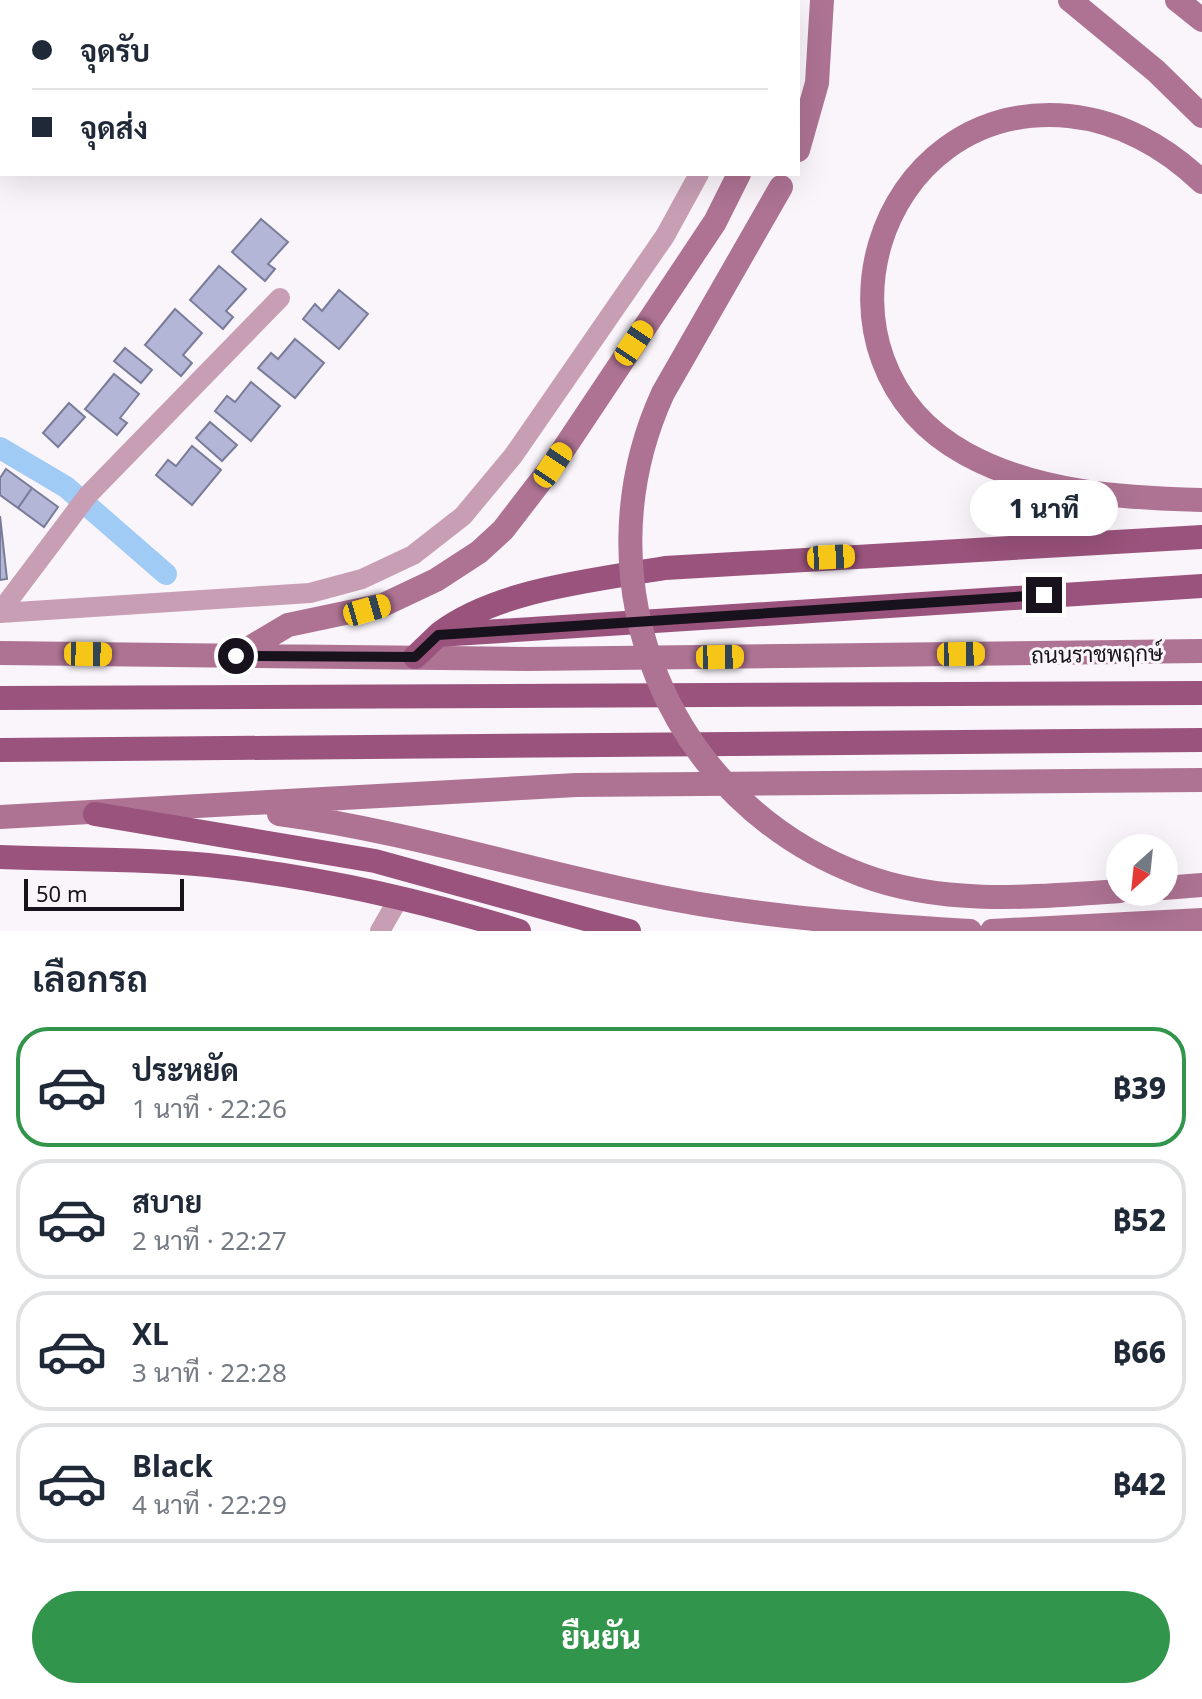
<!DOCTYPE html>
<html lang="th">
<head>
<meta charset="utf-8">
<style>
	body { margin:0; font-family:"Noto Sans",Sarabun,sans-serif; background:#f6f6f7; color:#1f2937; height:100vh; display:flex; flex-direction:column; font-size:30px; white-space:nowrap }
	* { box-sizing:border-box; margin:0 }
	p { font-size:26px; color:#747a83 }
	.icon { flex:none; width:44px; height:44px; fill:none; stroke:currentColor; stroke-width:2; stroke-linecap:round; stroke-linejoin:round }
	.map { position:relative; height:931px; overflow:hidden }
	.panel { display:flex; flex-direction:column; background:#fff; flex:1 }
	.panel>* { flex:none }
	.banner { position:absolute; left:0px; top:0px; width:800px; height:176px; box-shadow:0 8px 32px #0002; display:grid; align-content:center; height:176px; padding:0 32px; background:#fff }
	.needle { width:52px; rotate:207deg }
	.controls { position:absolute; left:1106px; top:834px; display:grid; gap:16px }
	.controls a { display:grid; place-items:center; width:72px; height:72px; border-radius:50%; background:#fff; box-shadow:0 8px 32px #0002; font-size:40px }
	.scale { position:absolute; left:24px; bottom:20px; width:160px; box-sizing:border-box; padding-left:8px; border:4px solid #18121c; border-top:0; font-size:22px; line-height:28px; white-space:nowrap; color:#18121c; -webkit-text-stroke:6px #f9f5fb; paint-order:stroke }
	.end { position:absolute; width:36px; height:36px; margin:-18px; border:10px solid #18121c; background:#fff; box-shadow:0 0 0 4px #fff }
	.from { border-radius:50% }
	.bubble { position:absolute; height:56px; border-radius:28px; background:#fff; box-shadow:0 8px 32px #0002; font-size:26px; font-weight:800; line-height:56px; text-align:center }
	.car { position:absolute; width:24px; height:48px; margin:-24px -12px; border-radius:10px; box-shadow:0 0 6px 2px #0007; background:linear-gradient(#f5c518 24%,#345 0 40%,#f5c518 0 76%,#345 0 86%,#f5c518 0) }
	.banner b { display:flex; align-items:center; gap:28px; height:76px; font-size:30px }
	.banner b+b { border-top:2px solid #e0e1e3 }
	.banner i { width:20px; height:20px; background:#1f2937 }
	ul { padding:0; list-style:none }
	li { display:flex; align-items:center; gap:24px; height:120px; margin:0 16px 12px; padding:0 16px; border:4px solid #e0e1e3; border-radius:32px }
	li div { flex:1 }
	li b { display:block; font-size:30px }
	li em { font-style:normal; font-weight:800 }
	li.on { border-color:#31954b }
	li>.icon { width:72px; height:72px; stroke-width:1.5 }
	h2 { padding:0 32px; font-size:36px; line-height:96px }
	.button { display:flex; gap:16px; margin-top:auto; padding:16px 32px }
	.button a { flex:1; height:92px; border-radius:48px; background:#31954b; color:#fff; font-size:32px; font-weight:800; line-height:92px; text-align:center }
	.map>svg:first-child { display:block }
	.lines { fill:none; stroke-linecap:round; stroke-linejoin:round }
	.canal { stroke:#9fcbf5; stroke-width:22 }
	.building { fill:#b3b6d6; stroke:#797c99; stroke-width:2 }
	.street { stroke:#c89eb4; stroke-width:20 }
	.secondary { stroke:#ae7393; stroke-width:24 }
	.primary { stroke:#9a537c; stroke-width:24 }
	.secondary-bridge { stroke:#ae7393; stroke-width:24 }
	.route { stroke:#18121c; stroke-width:10 }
	.labels { text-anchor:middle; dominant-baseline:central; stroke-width:6; stroke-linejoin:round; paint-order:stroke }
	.street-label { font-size:22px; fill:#18121c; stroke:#f9f5fb }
</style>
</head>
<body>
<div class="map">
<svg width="1202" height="931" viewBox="0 0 1202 931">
	<rect width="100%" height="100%" fill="#f9f5fb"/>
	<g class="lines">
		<path class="canal" d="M0,448l66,39 100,87"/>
	</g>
	<path class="building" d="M261,219l27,23 -20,22 7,5 -10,12 -33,-29z
		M219,266l27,23 -20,22 7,6 -10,12 -33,-29z
		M339,290l29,24 -29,35 -36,-30 12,-15 7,7z
		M175,309l27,24 -19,22 9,8 -11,13 -36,-31z
		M295,339l29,24 -29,35 -37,-30 13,-15 7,6z
		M125,348l27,22 -11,13 -27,-22z
		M114,374l25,20 -19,24 7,5 -10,12 -32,-26z
		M251,382l29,24 -29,35 -36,-30 12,-15 8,6z
		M69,403l16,14 -27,30 -15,-14z
		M210,422l27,23 -15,16 -26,-23z
		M192,446l29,24 -29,35 -36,-30 12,-15 8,6z
		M6,469l26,19 -14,20 -18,-13v-17z
		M32,488l26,19 -14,20 -26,-19z
		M0,516l7,63 -7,1z"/>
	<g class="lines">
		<path class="street" d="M747,0v2
			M327,2l2,-2
			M0,612l88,-117 192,-197
			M0,613l310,-20 52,-14 51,-24 50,-39 50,-60 152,-220 34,-62
			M380,931l19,-33"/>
		<path class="secondary" d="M780,0v2
			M1070,0l86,71 46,45
			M1177,0l25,20
			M798,150l19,-67 5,-83
			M1202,182c-36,-35 -83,-61 -133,-66 -196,-18 -273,245 -103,338 71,39 157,44 236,46
			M0,653l527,6 675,-8
			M236,656l52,-31 95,-20 53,-25 43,-28 24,-22 50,-65 162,-243 24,-48
			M279,814c121,16 239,53 358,78 109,24 221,32 333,39
			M0,817l576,-32 626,-5
			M1164,888l38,-3
			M992,931l210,-11"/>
		<path class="primary" d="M440,633c57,-43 154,-53 225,-65l537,-31
			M415,657l23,-22 764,-49
			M0,698l1202,-5
			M0,750l1202,-10
			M95,814l280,47 254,70
			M0,857c69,3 139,1 208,8 106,11 210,34 311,66"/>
		<path class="secondary-bridge" d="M781,187l-118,206c-86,188 4,409 199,482 81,31 174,22 258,16"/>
	</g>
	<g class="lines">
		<path class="route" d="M236,656l179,1 23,-22 606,-40"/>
	</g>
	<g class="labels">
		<g class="street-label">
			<text transform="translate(1097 653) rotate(-1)">ถนนราชพฤกษ์</text>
		</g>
	</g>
</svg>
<div class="controls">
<a><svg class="needle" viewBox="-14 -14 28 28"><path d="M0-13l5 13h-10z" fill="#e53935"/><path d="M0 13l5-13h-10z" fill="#747a83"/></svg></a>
</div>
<div class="scale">50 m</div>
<i class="end from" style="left:236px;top:656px"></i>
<i class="end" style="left:1044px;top:595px"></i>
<div class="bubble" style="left:970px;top:480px;width:148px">1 นาที</div>
<i class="car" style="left:634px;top:343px;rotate:34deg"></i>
<i class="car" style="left:553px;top:465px;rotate:34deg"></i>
<i class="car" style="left:831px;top:557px;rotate:87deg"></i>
<i class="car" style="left:367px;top:610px;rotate:74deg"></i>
<i class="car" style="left:88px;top:654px;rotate:91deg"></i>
<i class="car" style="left:961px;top:654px;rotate:89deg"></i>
<i class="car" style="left:720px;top:657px;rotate:89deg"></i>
<div class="banner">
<b><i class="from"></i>จุดรับ</b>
<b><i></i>จุดส่ง</b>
</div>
</div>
<section class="panel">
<h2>เลือกรถ</h2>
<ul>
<li class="on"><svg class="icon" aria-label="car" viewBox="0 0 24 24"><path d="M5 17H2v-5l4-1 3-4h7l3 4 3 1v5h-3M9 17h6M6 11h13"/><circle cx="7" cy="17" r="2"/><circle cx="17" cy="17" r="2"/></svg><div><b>ประหยัด</b><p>1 นาที · 22:26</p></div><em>฿39</em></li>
<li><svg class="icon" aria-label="car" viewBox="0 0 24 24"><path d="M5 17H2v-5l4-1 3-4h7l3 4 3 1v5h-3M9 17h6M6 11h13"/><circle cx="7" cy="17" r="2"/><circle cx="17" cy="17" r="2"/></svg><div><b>สบาย</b><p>2 นาที · 22:27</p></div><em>฿52</em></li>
<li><svg class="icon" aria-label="car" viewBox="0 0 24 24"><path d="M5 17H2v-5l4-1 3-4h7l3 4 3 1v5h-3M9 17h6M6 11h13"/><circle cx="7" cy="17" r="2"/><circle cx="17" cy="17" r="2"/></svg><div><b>XL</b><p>3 นาที · 22:28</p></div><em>฿66</em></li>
<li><svg class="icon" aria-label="car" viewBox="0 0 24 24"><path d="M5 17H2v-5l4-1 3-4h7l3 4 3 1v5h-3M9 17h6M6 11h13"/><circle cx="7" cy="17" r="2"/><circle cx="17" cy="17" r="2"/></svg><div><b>Black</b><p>4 นาที · 22:29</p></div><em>฿42</em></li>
</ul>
<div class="button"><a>ยืนยัน</a></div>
</section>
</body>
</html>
